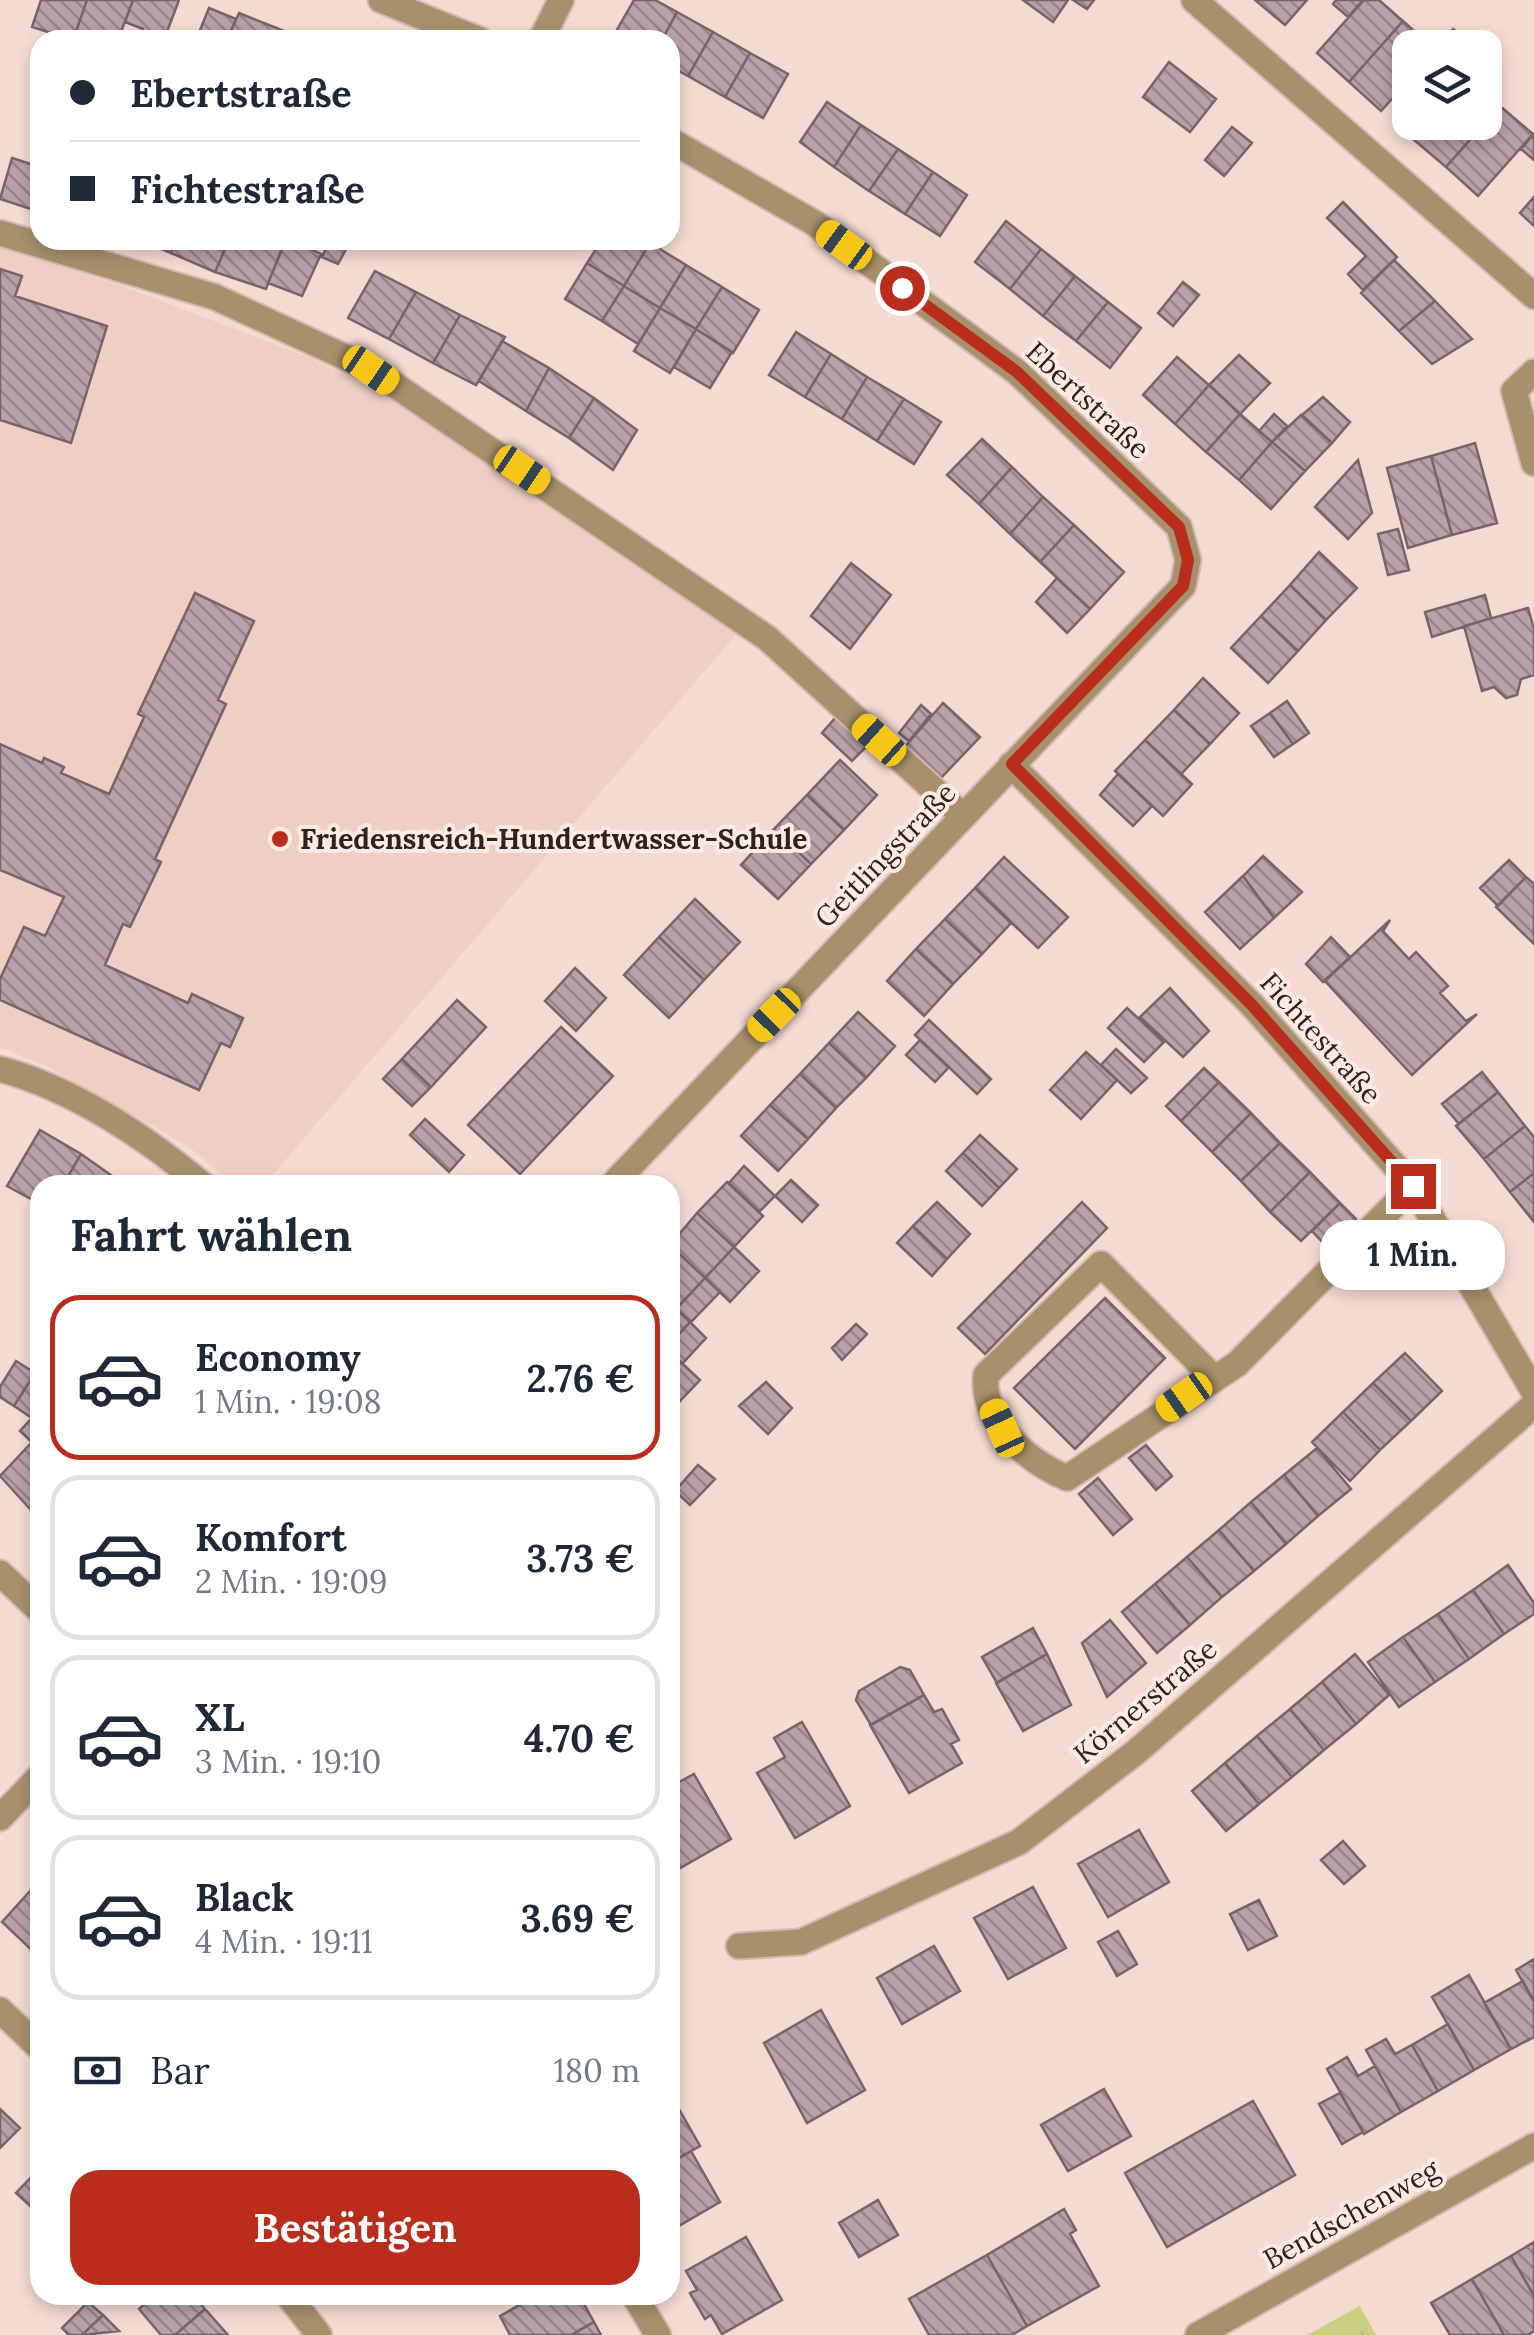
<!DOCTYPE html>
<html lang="de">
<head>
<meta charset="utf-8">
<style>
	body { margin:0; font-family:Lora,serif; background:#f6f6f7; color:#1f2937; height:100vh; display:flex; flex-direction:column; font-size:38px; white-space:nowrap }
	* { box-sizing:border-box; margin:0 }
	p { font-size:32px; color:#747a83 }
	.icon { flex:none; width:55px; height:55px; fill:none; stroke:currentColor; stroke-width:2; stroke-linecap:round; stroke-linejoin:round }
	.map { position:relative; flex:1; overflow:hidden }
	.sheet { position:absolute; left:30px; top:1175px; width:650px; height:1130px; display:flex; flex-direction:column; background:#fff; border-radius:30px; box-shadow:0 5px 15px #0003 }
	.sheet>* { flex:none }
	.hud { position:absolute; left:30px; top:30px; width:650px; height:220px; border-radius:30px; box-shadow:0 5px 15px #0003; display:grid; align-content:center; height:220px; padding:0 40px; background:#fff }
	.fabs { position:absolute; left:1392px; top:30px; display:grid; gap:20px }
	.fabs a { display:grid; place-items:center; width:110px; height:110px; border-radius:20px; background:#fff; box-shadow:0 5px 15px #0003; font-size:50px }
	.end { position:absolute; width:45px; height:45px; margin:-22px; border:12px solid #ba2d1d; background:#fff; box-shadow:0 0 0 5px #fff }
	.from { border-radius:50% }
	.bubble { position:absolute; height:70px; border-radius:30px; background:#fff; box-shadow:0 5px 15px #0003; font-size:32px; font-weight:700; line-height:70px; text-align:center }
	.car { position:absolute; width:30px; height:60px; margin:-30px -15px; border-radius:12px; box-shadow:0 0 8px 2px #0007; background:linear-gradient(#f5c518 24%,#345 0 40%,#f5c518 0 76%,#345 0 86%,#f5c518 0) }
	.hud b { display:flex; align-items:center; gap:35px; height:95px; font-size:38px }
	.hud b+b { border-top:2px solid #e0e1e3 }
	.hud i { width:25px; height:25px; background:#1f2937 }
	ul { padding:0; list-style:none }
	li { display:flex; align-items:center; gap:30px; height:165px; margin:0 20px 15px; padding:0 20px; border:5px solid #e0e1e3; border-radius:30px }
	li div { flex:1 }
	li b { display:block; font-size:38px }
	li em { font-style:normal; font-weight:700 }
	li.on { border-color:#ba2d1d }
	li>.icon { width:90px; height:90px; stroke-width:1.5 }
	h2 { padding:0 40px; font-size:45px; line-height:120px }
	.pay { display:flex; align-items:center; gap:25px; height:110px; padding:0 40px; font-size:38px }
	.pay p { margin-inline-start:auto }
	.button { display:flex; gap:20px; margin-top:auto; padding:20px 40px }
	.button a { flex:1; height:115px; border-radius:30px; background:#ba2d1d; color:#fff; font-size:40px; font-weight:700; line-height:115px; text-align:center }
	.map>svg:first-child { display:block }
	.built { fill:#efcec3 }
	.park { fill:url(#park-tufts) }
	.building { fill:url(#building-back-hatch); stroke:#79636a; stroke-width:2.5 }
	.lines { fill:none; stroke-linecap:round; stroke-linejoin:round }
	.minor-casing { stroke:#d0bab2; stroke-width:29 }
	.minor { stroke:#a7916c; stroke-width:25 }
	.route { stroke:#ba2d1d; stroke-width:12 }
	.poi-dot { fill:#ba2d1d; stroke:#feeae2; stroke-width:4 }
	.labels { text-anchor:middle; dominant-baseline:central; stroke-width:8; stroke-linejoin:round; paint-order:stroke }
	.street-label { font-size:28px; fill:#2c231f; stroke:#feeae2 }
	.poi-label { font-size:28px; font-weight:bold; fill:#2c231f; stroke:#feeae2; text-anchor:start }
</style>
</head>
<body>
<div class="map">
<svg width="1534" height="2335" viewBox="0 0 1534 2335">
	<defs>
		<pattern id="park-tufts" width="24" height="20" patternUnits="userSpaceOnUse" patternTransform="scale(2.5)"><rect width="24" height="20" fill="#cad081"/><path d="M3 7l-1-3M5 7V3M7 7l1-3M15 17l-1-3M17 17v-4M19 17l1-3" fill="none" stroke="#aeb26f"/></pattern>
		<pattern id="building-back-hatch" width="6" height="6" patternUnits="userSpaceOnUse" patternTransform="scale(2.5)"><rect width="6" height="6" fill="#b9a1a9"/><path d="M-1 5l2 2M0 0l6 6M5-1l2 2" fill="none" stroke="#978389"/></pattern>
	</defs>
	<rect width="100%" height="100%" fill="#f4dbd2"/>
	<path class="built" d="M0,247l117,37 194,74 183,95 245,178 -475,554h-27l-51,-40 -141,-80 -45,-17z"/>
	<path class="park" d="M1360,2306l16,29h-69z"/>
	<path class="building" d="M41,0h46l-14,40 -41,-13z
		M87,0h46l-15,40h-45z
		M133,0h46l-15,40h-26l5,-11 -18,-7z
		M634,0h21l22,12 -15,28h-38l-10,-5z
		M1023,0h45l-15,22z
		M1073,0h21l-7,9z
		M1255,0h52l-22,25z
		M1336,0h27l-15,17 -15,-13z
		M1364,0h15l24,21 -54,61 -32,-29z
		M209,8l27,11 -9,21h-31z
		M677,12l36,20 -25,44 -18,-10v-26h-8z
		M239,13l40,16 -5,11h-47z
		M1403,21l30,27h-23v31l-29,32 -32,-29z
		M279,29l26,11h-31z
		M1453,29l16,14 -4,5h-28z
		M713,32l37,21 -25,44 -37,-21z
		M750,53l38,21 -25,44 -38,-21z
		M1169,62l47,37 -26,33 -47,-35z
		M1485,93l15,13 -54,61 -33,-28 14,-17h58z
		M827,102l34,23 -27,42 -34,-25z
		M1500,106l33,28 -55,62 -32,-29z
		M861,125l37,24 -29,42 -35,-24z
		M1232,127l20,16 -28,33 -19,-16z
		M1534,134v26l-13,-11z
		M898,149l35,23 -28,42 -36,-23z
		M12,158l28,9v45l-40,-13z
		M933,172l34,23 -27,41 -35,-22z
		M1534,197v29l-14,-13z
		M1343,202l54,55 -34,33 -15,-16 18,-18 -39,-38z
		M1006,221l35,28 -31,40 -35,-27z
		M140,240h36l-5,13z
		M176,240h53l-14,32 -44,-19z
		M229,240l55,3 -18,46 -51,-17z
		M286,240h22l-3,6 16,8 -19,42 -34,-13z
		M330,240h21l-13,24 -16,-7z
		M602,240l48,3 -26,43 -37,-23z
		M650,243l36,22 -26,43 -36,-22z
		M1041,249l34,27 -32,40 -33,-27z
		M1394,260l41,41 -36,30 -38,-38z
		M587,263l37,23 -22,35 -37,-22z
		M686,265l36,22 -26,42 -36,-21z
		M0,269l22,7 -7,20 92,30 -36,117 -71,-23z
		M375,271l41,21 -27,47 -41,-21z
		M1075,276l33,26 -32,39 -33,-25z
		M1183,282l16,13 -26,31 -15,-13z
		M624,286l36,22 -22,36 -36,-23z
		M722,287l37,23 -26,43 -37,-24z
		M416,292l44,23 -27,48 -44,-24z
		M1435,301l37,38 -40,25 -33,-33z
		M1108,302l33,26 -31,40 -34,-27z
		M660,308l36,21 -26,44 -36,-22z
		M460,315l45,22 -29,48 -43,-22z
		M696,329l36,23 -22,36 -36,-21z
		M796,332l35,22 -26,43 -36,-22z
		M502,341l47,27 -23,43 -47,-30z
		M831,354l36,23 -25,42 -37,-22z
		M1239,355l31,28 -30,31 -31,-29z
		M1177,357l32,28 -34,39 -32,-29z
		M549,368l45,30 -25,40 -43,-27z
		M867,377l37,22 -27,42 -35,-22z
		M1209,385l31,29 -34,38 -31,-28z
		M1323,397l27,25 -18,21 -30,-28z
		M594,398l43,32 -24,40 -44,-32z
		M904,399l37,23 -27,42 -37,-23z
		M1240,414l32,28 -33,38 -33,-28z
		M1274,414l13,12 -15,16 -13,-11z
		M1301,415l31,28 -27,28 -33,-29z
		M982,439l30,28 -33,37 -32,-29z
		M1272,442l33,29 -34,38 -32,-29z
		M1475,443l22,80 -45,12 -21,-79z
		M1431,456l21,79 -44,13 -21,-80z
		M1358,460l14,53 -24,26 -33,-32z
		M1012,467l31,30 -33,37 -31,-30z
		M1043,497l31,28 -34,37 -30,-28z
		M1074,525l50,47 -34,37 -50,-47z
		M1398,529l11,41 -21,5 -10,-41z
		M1319,552l38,36 -31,32 -36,-35z
		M851,563l40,32 -41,54 -39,-33z
		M1057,578l33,31 -23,24 -31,-31z
		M1290,585l36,35 -28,31 -37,-35z
		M195,593l59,28 -36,79 8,4 -71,155 6,3 -31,65 -7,-3 -18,41 83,38 4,-9 51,24 -13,29 -9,-4 -22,47 -199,-90v-21l24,-52 21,9 19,-39 -64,-27v-126l42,19 2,-5 20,9 -3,6 48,21 35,-77 -6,-3z
		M1485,595l6,23 -59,19 -7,-25z
		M1528,608l6,21v46l-13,4 -4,16 -11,3 -12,-11 -12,4 -18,-65z
		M1261,616l37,35 -30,32 -37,-35z
		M1203,678l36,35 -29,31 -36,-34z
		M1287,701l22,32 -16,11 -23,-31z
		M943,703l37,34 -42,44 -35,-32z
		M921,705l10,9 -22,27 -10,-8z
		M1174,710l36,34 -29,30 -36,-34z
		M1270,713l23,31 -19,13 -23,-31z
		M836,717l31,29 -15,15 -30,-28z
		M1145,740l47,44 -29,32 -48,-45z
		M840,760l37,35 -33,35 -37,-35z
		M1118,774l34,32 -19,20 -33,-31z
		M807,795l37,35 -33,34 -37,-35z
		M774,829l37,35 -33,35 -37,-34z
		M1263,856l39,36 -28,26 -31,-42z
		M1004,857l64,60 -30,31 -63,-60z
		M1509,860l17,17 -28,29 -18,-18z
		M1243,876l31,42 -34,31 -35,-37z
		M1526,877l8,7v60l-38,-37z
		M975,888l36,35 -29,31 -37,-35z
		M695,899l45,43 -36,38 -45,-43z
		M945,919l37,35 -29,30 -37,-35z
		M1390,920l-7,11 26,28 7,-7 32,34 -8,7 26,28 11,-7 -65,61 -87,-94z
		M659,937l45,43 -35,38 -45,-43z
		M1331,937l19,20 -27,25 -17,-18z
		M916,949l37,35 -29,32 -37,-35z
		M575,968l31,30 -30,33 -31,-30z
		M1170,988l39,43 -26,26 -43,-40z
		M457,1000l29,27 -55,60 -29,-28z
		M1127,1008l37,34 -20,20 -36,-34z
		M858,1012l37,34 -29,32 -37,-35z
		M929,1020l62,59 -14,15 -62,-59z
		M561,1027l52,49 -93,98 -52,-49z
		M920,1040l29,27 -14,15 -29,-27z
		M829,1043l37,35 -30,30 -36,-34z
		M1116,1049l31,29 -16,15 -30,-28z
		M1086,1052l31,28 -36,39 -31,-29z
		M402,1059l29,28 -19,19 -29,-27z
		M1204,1068l15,14 -38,39 -15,-15z
		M1482,1072l16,20 -39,32 -17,-20z
		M800,1074l36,34 -28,31 -38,-34z
		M1219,1082l32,31 -39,39 -31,-31z
		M1498,1092l27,34 -41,33 -28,-33z
		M770,1105l38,34 -30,32 -37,-35z
		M1251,1113l29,30 -39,38 -29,-29z
		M425,1119l39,36 -15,17 -39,-37z
		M1525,1126l9,11v36l-24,19 -26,-33z
		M40,1130l41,24 -18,31h-23v19l-33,-18z
		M980,1135l37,34 -18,19 -36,-35z
		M1280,1143l30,29 -40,40 -29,-31z
		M963,1153l36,35 -17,18 -36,-35z
		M81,1154l44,31h-62z
		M744,1166l31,30 -16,16 -30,-29z
		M1310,1172l30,31 -39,38 -31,-29z
		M1534,1173v49l-24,-30z
		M791,1180l27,25 -16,17 -27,-26z
		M727,1182l36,34 -29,31 -37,-34z
		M937,1202l33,32 -23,25 -34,-33z
		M1082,1202l25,26 -122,126 -27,-26z
		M1340,1203l16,16 -29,28 -15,-16z
		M697,1213l37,34 -29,31 -35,-33z
		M913,1226l34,33 -15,17 -35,-33z
		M670,1245l35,33 -29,31 -6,-6z
		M734,1247l25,24 -29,31 -25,-24z
		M705,1278l15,14 -29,30 -15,-13z
		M1105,1298l60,60 -90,91 -61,-61z
		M670,1303l20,19 -20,22z
		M690,1322l16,16 -24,26 -12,-12v-8z
		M856,1324l11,10 -25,26 -10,-12z
		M670,1352l30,28 -20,21 -10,-10z
		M1405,1353l37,38 -31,30 -38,-38z
		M16,1361l19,12 -21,33 -14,-9v-10z
		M35,1373l5,3v33l-8,9 -18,-12z
		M766,1382l26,26 -24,26 -29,-28z
		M1373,1383l38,38 -31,29 -37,-38z
		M670,1391l10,10 -10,11z
		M40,1409v41l-20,-19z
		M1343,1412l37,38 -30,31 -38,-39z
		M32,1442l8,8v48l-10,11 -30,-33z
		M1146,1445l26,31 -16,14 -27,-32z
		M1317,1448l34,41 -33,27 -34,-41z
		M698,1465l17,14 -25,26 -15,-14z
		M1284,1475l34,41 -32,28 -35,-42z
		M1098,1478l34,41 -19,16 -34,-41z
		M40,1498v20l-10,-9z
		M1251,1502l35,42 -32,27 -35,-41z
		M1219,1530l35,41 -32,26 -35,-40z
		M1187,1557l35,40 -32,28 -35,-41z
		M1508,1565l26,38v11l-30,20 -31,-44z
		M1155,1584l35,41 -33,28 -35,-41z
		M1473,1590l31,44 -35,25 -31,-45z
		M1438,1614l31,45 -34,23 -32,-45z
		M1110,1620l36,43 -39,34 -25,-54z
		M1033,1628l14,26 -50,29 -15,-26z
		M1403,1637l32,45 -36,25 -31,-45z
		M1047,1654l24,51 -48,26 -27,-48z
		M1355,1654l34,41 -33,29 -34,-42z
		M900,1667l10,3 14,25 -53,30 -15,-25 3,-9z
		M1322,1682l34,42 -32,26 -34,-41z
		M924,1695l10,17 8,-3 17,31 -8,4 11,19 -53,30 -39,-68z
		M1290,1709l34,41 -32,27 -35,-41z
		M802,1722l48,84 -55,32 -38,-65 28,-16 -11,-19z
		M1257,1736l35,41 -33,27 -34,-41z
		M1225,1763l34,41 -33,27 -34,-40z
		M694,1774l37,65 -56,32 -5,-9v-75z
		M1139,1830l30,52 -61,35 -30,-53z
		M1343,1841l22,25 -21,18 -23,-24z
		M1033,1887l33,61 -58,31 -34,-61z
		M31,1890l9,8 -2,58 -36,-34z
		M1259,1900l18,36 -29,14 -18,-36z
		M1118,1931l19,33 -20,12 -19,-34z
		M934,1946l26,45 -58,33 -25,-46z
		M1534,1959v43l-18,-32z
		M1469,1975l42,74 -37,21 -42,-73z
		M1523,1981l11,21v35l-23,12 -27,-46z
		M821,2010l44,80 -58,33 -43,-80z
		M1448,2024l26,46 -36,21 -26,-46z
		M1386,2039l9,15 17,-9 26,46 -37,21 -35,-62z
		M1347,2057l11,19 17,-10 26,46 -37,22 -37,-65z
		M1104,2089l27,47 -63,35 -27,-46z
		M1340,2093l23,39 -21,12 -23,-40z
		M1253,2101l42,74 -128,72 -42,-74z
		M0,2109l20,19 -20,20z
		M679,2109l21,37 -30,17v-48z
		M691,2151l29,51 -50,29v-68z
		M40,2168v47l-24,-22z
		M878,2200l20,35 -39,22 -20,-34z
		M1064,2209l12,21 -6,4 29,52 -72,40 -40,-71z
		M746,2237l36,63 -60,34 -11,-19 -6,4 -15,-26 7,-3 -11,-19z
		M1534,2242v54l-23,-40z
		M987,2255l40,71 -15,9h-83l-20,-36z
		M1511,2256l23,40v35l-6,4h-24l-32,-56z
		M1472,2279l32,56h-54l-19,-32z
		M155,2295h38l12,14 -30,26h-14l-22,-26z
		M537,2295h42l15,27 -23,13h-61l-10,-19z
		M88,2302l15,13 -21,20h-13l-7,-7z
		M205,2309l23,26h-53z
		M103,2315l16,16 -37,4z
		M594,2322l7,13h-30z"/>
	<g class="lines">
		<defs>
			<path id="minor" d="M381,0l99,40
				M1194,0l340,296
				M541,40l20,-40
				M0,233l215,64 156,72 396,269 196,178
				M1534,372l-20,19 20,72
				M1011,765l241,240 161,181 121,206
				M0,1069c73,20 144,67 203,116
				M612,1185l571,-599 5,-26 -9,-33 -162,-155 -201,-148 -146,-84
				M1213,1377l-112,-113 -115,111c-5,47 41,86 81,103l170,-114 176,-178
				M0,1573l40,38
				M0,1818l40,-42
				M739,1946l62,-4 218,-100 117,-90 398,-347
				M0,2010l40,38
				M288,2295l31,40
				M634,2295l24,40
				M1198,2335l336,-189"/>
		</defs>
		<use href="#minor" class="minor-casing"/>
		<use href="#minor" class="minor"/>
	</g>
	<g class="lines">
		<path class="route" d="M902,288l115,84 162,155 9,33 -5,26 -171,178 240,241 161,181"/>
	</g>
	<circle class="poi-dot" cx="280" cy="839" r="10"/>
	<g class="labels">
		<g class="street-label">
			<text transform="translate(1088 400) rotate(43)">Ebertstraße</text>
			<text transform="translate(885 855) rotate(-46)">Geitlingstraße</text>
			<text transform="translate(1321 1038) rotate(48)">Fichtestraße</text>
			<text transform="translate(1145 1701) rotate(-40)">Körnerstraße</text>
			<text transform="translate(1351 2214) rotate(-29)">Bendschenweg</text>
		</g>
		<g class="poi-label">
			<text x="300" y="839">Friedensreich-Hundertwasser-Schule</text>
		</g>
	</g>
</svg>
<div class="fabs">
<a><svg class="icon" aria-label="layers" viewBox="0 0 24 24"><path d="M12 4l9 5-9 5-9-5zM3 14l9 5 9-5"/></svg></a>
</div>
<i class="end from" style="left:902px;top:288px"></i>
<i class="end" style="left:1413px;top:1186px"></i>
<div class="bubble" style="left:1320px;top:1220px;width:185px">1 Min.</div>
<i class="car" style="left:844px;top:245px;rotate:306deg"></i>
<i class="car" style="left:371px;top:370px;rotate:124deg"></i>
<i class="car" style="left:522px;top:470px;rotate:124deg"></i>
<i class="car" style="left:879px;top:740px;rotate:312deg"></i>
<i class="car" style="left:774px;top:1015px;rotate:224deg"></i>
<i class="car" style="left:1184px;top:1397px;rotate:235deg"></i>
<i class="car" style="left:1002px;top:1428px;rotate:335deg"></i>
<div class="hud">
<b><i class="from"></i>Ebertstraße</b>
<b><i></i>Fichtestraße</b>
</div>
<section class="sheet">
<h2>Fahrt wählen</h2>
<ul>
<li class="on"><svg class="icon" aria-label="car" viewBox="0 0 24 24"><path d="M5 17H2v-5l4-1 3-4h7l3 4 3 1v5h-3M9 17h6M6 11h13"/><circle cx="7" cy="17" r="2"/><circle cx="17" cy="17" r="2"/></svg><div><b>Economy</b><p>1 Min. · 19:08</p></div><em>2.76 €</em></li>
<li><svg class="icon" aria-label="car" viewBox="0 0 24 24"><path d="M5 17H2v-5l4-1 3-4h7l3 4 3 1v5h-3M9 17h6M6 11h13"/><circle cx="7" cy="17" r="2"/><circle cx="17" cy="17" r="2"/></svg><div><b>Komfort</b><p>2 Min. · 19:09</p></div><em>3.73 €</em></li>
<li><svg class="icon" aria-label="car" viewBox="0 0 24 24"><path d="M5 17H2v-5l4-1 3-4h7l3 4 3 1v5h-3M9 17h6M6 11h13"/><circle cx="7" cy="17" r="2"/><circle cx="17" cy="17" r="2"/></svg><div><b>XL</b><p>3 Min. · 19:10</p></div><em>4.70 €</em></li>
<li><svg class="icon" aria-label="car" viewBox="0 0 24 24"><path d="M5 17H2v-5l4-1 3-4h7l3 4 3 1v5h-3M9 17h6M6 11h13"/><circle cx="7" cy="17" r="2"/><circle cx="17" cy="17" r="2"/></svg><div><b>Black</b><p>4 Min. · 19:11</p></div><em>3.69 €</em></li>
</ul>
<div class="pay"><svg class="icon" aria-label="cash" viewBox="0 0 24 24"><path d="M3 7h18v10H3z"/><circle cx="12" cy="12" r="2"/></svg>Bar<p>180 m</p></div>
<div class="button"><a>Bestätigen</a></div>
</section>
</div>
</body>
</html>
